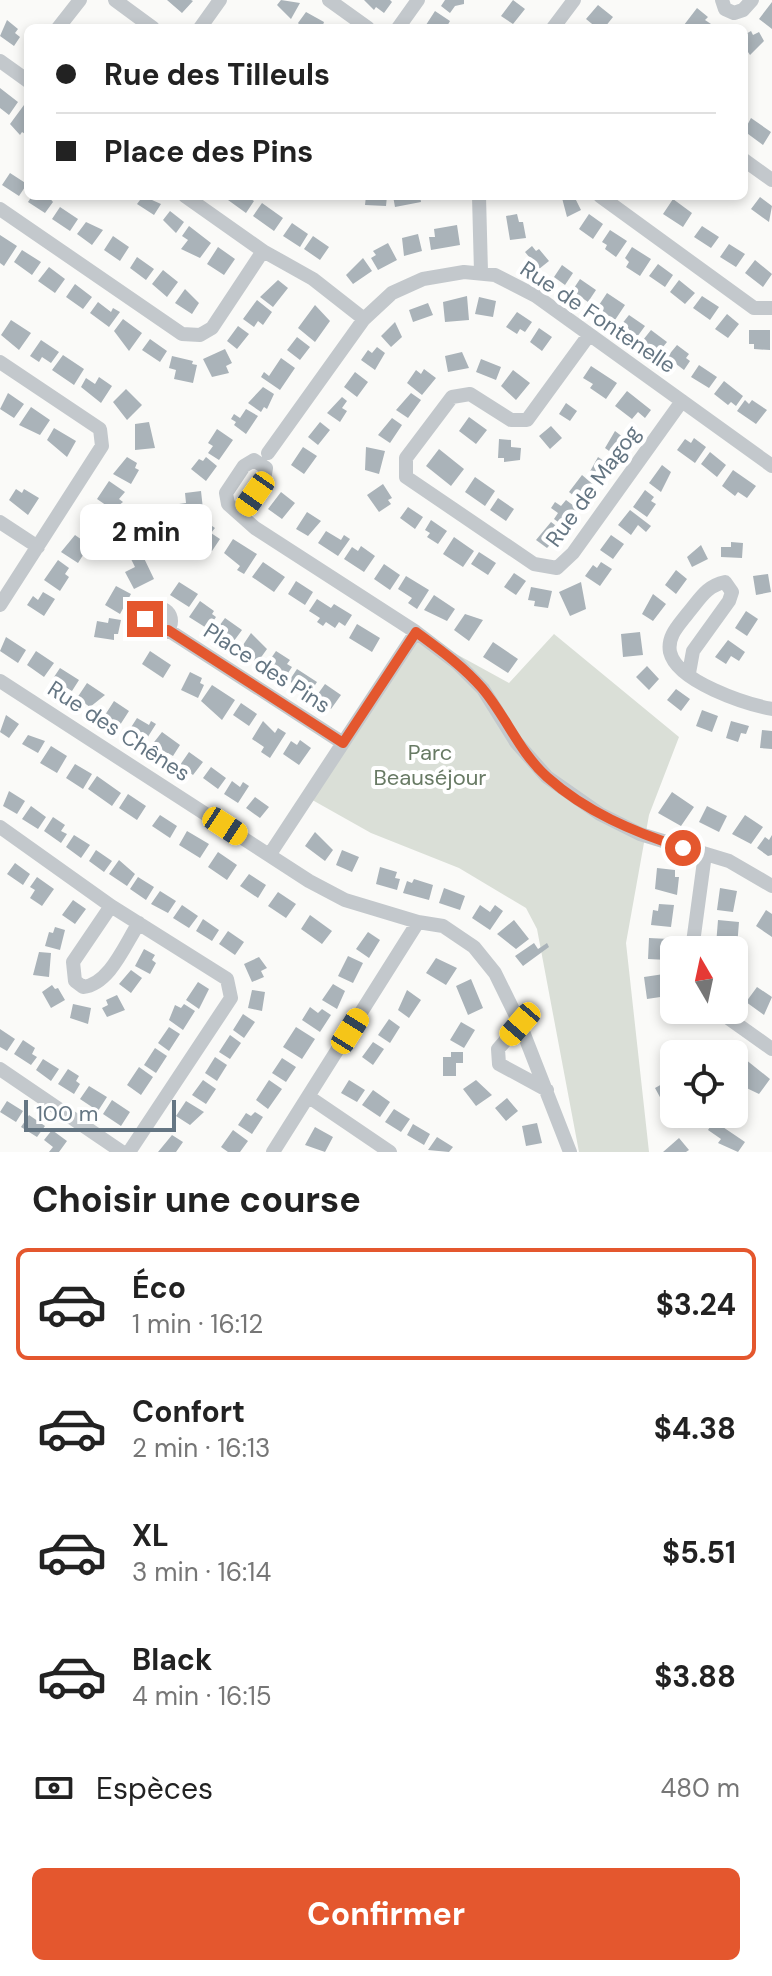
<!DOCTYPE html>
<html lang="fr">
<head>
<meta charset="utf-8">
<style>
	body { margin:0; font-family:"DM Sans",sans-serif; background:#f6f6f6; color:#222; height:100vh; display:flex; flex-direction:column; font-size:30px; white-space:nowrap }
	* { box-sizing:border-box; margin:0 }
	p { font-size:26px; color:#767676 }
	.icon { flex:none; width:44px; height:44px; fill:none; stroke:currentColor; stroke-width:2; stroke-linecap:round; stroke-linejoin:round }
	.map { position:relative; height:1152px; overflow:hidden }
	.panel { display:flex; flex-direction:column; background:#fff; flex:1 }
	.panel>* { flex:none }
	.banner { position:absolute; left:24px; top:24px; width:724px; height:176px; border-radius:12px; box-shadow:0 4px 12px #0003; display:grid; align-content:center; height:176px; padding:0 32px; background:#fff }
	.needle { width:52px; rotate:351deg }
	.fabs { position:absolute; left:660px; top:936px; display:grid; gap:16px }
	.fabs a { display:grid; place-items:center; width:88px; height:88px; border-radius:12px; background:#fff; box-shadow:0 4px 12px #0003; font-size:40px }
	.scale { position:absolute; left:24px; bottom:20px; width:152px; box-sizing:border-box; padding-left:8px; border:4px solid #657683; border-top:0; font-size:22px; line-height:28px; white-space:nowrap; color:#657683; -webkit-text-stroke:6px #fff; paint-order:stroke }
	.end { position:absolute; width:36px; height:36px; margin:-18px; border:10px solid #e4572e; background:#fff; box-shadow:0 0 0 4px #fff }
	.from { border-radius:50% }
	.bubble { position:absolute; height:56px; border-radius:12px; background:#fff; box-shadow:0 4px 12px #0003; font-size:26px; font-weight:700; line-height:56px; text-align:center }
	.car { position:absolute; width:24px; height:48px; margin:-24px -12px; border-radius:10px; box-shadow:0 0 6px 2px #0007; background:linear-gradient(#f5c518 24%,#345 0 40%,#f5c518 0 76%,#345 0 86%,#f5c518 0) }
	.banner b { display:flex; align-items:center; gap:28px; height:76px; font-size:30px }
	.banner b+b { border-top:2px solid #e0e0e0 }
	.banner i { width:20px; height:20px; background:#222 }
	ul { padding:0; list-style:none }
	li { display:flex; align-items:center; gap:24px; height:112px; margin:0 16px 12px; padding:0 16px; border:4px solid transparent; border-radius:12px }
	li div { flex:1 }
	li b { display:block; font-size:30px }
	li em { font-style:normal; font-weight:700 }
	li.selected { border-color:#e4572e }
	li>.icon { width:72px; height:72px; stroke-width:1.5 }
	h2 { padding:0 32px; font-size:36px; line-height:96px }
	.pay { display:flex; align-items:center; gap:20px; height:88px; padding:0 32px; font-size:30px }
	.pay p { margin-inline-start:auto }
	.primary-button { display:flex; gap:16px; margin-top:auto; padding:16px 32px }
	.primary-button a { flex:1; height:92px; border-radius:12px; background:#e4572e; color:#fff; font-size:32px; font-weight:700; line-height:92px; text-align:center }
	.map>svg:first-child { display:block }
	.green { fill:#dadfd7 }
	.building { fill:#aab3b9 }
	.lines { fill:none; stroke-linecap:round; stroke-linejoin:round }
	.minor { stroke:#c3c8cc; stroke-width:14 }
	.route { stroke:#e4572e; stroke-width:10 }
	.labels { text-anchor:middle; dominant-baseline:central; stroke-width:8; stroke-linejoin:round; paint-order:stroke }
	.street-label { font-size:22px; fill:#657683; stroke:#fff }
	.park-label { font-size:22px; fill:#687a64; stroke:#fff }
</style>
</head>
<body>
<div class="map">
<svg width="772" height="1152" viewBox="0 0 772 1152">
	<rect width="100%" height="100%" fill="#fafaf8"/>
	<path class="green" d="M416,632l93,51 45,-49 125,103 -30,78 -23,128 23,209h-70l-42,-223 -11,-21 -67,-40 -88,-35 -64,-36z"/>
	<path class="building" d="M167,0h24l2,1 -11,12z
		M281,0l19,3 -9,16 -14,-14z
		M364,0h26l2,2 -8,11 -8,-6 -2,3z
		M445,0h19v4l-9,2 -5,7 -9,-7z
		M513,0l12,9 -12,15 -12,-8z
		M772,2v27l-13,-10z
		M598,5l15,12 -8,10 -5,-3 -3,4 -11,-9z
		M697,8l11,9 -3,3 6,4 -4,4 -23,-3z
		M435,11l15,10 -4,7h-22z
		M306,12l18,10 -2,6h-20l-4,-5z
		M7,20l11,9 -3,4 5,4 -6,9 -14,-10z
		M751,31l2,4 6,-3 5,9 -14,14 -6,-9v-11z
		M0,88l18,14 -9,13 -9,-7z
		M24,105l4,3v28l-6,-4 -2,3 -10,-11z
		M751,118l20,14 -8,13 -19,-14z
		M10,173l17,11 -8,12 -17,-11z
		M32,196h16l5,6 -8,11 -17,-11z
		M143,196l18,8 -7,11 -17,-11z
		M231,196h15l8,5 -8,12 -18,-13z
		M366,196h21l-1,10 -21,-1z
		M393,196h27l1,6 -26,5z
		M574,196l7,14 -14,7 -5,-19z
		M760,197l12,9 -3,16 -18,-13z
		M673,199l19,14 -9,14 -20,-13z
		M262,203l21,15 -9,13 -21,-15z
		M60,207l18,12 -8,12 -18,-12z
		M170,211l14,11 -8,11 -13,-13z
		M517,214l2,8h4l3,16 -16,2 -4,-24z
		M589,214l14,10 -10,15 -14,-10z
		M86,222l17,8 -11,15 -15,-11z
		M292,223l16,11 -8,13 -17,-11z
		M457,225l3,20 -29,5 -2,-13h6l-1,-8z
		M189,226l22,17 -11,15 -19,-9 7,-9 -6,-4z
		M702,226l17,11 -8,11 -17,-11z
		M610,230l17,11 -11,16 -11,-8 2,-4 -5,-3z
		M418,234l4,17 -18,5 -2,-18z
		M0,235l17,11 -13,20 -4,-3z
		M113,236l16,11 -9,14 -16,-11z
		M313,236l16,11 -9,13 -16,-11z
		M388,243l9,17 -19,10 -7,-12 5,-3 -3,-4z
		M729,244l16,10 -9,13 -16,-10z
		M532,246l4,5 3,-2 10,12 -10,8 -14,-17z
		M218,247l17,12 -11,16 -17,-11z
		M632,247l19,12 -11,17 -14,-9 3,-5 -4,-4z
		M22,250l19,12 -9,13 -18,-13z
		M137,257l17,12 -8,11 -16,-12z
		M363,258l9,13 -19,13 -7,-9z
		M755,260l17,14 -9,13 -18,-14z
		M658,264l15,11 -8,12 -16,-11z
		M562,265l11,8 -8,12 -11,-8z
		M49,267l16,12 -10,14 -17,-12z
		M163,270l15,12 -11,15 -15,-13z
		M580,279l16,11 -8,12 -16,-11z
		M278,280l10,8 -15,19 -13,-10z
		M679,280l16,13 -10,11 -15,-12z
		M75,284l17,13 -9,12 -17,-12z
		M185,289l14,14 -7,11 -17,-11z
		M607,293l18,12 -10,15 -18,-12z
		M467,296l2,24 -24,2 -2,-20z
		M702,296l17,11 -9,13 -17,-12z
		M479,297l17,4 -3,16 -18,-3z
		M257,300l15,12 -9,13 -5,-4 -4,6 -11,-8z
		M98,302l13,10 2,-4 7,4 -11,15 -19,-14z
		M428,303l5,12 -20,7 -4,-12z
		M315,305l15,16 -15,21 -17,-14z
		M517,312l15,10 -7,10 -5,-3 -3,5 -11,-7z
		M727,314l12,10 -11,14 -13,-9z
		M629,315l16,11 -8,11 -16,-12z
		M123,319l19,14 -13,18 -15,-20z
		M11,320l20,13 -12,17 -18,-15z
		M395,322l7,15 -11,10 -10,-11z
		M238,326l11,8 -12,15 -10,-8z
		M539,328l13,9 -10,14 -12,-9z
		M651,330l16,12 -9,11 -15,-13z
		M749,330h21v20l-16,-1v-5h-5z
		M297,337l13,10 -10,13 -13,-10z
		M150,339l17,12 -7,11 -18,-12z
		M41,340l18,12 -8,11 -9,-6 -3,5 -9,-6z
		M677,345l12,9 -3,4 4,3 -6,9 -17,-13z
		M377,347l8,6 -10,17 -14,-10 7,-10 4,3z
		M225,349l7,14 -6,3 3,7 -17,4 -9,-18z
		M462,352l7,16 -21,4 -3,-16z
		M63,355l21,14 -10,16 -22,-15z
		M172,356l21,5 -1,3 5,1 -4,18 -19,-4 2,-9 -7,-2z
		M281,358l14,10 -15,22 -19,-13 3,-5 5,4z
		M481,359l20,8 -5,13 -20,-8z
		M699,365l18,12 -8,11 -18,-11z
		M591,366l26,17 -11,16 -16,-11 3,-4 -10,-6z
		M424,369l12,9 -14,17 -15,-12 9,-13 5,4z
		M513,370l17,13 -14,17 -15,-14z
		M355,372l13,10 -11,15 -13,-10z
		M99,377l13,9 -11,17 -20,-16 5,-9 9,6z
		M724,381l19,15 -7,10 -5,-4 -3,3 -14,-11z
		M263,387l11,7 -7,15 -3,-2 -3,5 -13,-9z
		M126,389l16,16 -15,15 -14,-18z
		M627,391l24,19 -6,8 -7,-6 -6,7 -17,-13z
		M8,393l16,11 -10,14 -14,-9z
		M411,393l10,7 -13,18 -12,-8z
		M342,397l5,4 -5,7 5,3 -7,11 -13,-9z
		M745,400l4,4 3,-4 15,10 -11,14 -19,-13z
		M566,403l11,8 -7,10 -11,-7z
		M31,407l19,13 -10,15 -21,-10z
		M246,409l12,7 -12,18 -12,-9 2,-3 -5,-3 3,-5 6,4z
		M469,417l18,13 -11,14 -17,-13z
		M392,418l10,7 -12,18 -12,-8z
		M149,422l6,26 -20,2v-26z
		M320,422l10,8 -12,15 -10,-8z
		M551,426l11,12 -12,11 -11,-13z
		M54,428l22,13 -9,16 -20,-17z
		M217,429l16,11 -14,20 -11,-7 5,-7 -5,-3z
		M615,431l13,10 -12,15 -11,-8z
		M694,438l12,9 -11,16 -18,-13 8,-11 6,4z
		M499,439l12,1v7l10,1 -1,12 -16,2v-4h-6z
		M303,447l14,9 -13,18 -13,-9z
		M366,447l19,4 -6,23 -14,-4z
		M439,449l25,20 -13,17 -25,-20z
		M710,452l16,13 -9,12 -16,-13z
		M127,457l10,6 -2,5 4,2 -8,14 -18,-10z
		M206,457l11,9 -11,15 -15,-12 8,-10 4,2z
		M598,457l12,8 -12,17 -10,-7z
		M662,465l9,7 -10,20 -12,-9z
		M733,470l23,16 -9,12 -9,-6 -3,4 -13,-10z
		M582,475l14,12 -13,16 -14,-11z
		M475,477l20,14 -10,15 -20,-14z
		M109,481l16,11 -6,7 4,3 -10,8 -16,-11z
		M383,484l9,14 -4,2 3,4 -12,8 -12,-17z
		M16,489l6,4 2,-4 15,9 -11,17 -19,-15z
		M645,490l9,7 -3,4 5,3 -9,13 -14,-10z
		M201,491l2,18 -23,3 -1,-8 7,-1 -1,-10z
		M281,492l14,11 -13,16 -14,-10z
		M498,498l16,11 -8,12 -16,-11z
		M566,500l12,9 -13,18 -11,-8 4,-6 -7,-5 4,-6 6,4z
		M408,507l15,10 -8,12 -15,-11z
		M93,508l15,10 -13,20 -11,-8 4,-5 -4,-3z
		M630,510l21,16 -5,6 -8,-7 -7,10 -13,-10z
		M307,512l14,9 -13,15 -12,-7z
		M202,519l13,9 -4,5 9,6 -8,12 -22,-15z
		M431,520l16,11 -9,13 -11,-7 3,-4 -5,-3z
		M551,522l12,9 -16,17 -11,-8z
		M326,531l15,9 3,-5 6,4 -12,17 -20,-13z
		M75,535l10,7 -3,4 5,3 -9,14 -17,-11z
		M611,535l13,9 -11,15 -13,-9z
		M454,537l20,14 -11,16 -20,-13z
		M233,539l24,15 -13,20 -7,-4 3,-4 -16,-13z
		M731,542l12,1 -1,15 -21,-1v-10h10z
		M701,545l7,14 -16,8 -5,-10z
		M361,546l14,10 -11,16 -20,-13 8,-12 6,4z
		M479,552l17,11 -8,12 -17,-11z
		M142,554l12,25 -20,10 -9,-17 10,-5 -4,-8z
		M58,560l11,8 -4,6 4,3 -9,14 -16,-11z
		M263,562l22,15 -11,15 -22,-15z
		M601,562l11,7 -12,17 -15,-10 8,-11 4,3z
		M384,564l16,11 -10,15 -16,-11z
		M676,570l11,9 -11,15 -11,-9z
		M514,573l12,8 -10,14 -12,-8z
		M768,574l3,18 -15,3 -3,-19z
		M406,576l23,14 -12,19 -9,-6 4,-5 -14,-9z
		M296,581l17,11 -8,13 -17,-11z
		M179,582l19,12 -9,13 -19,-12z
		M581,582l5,27 -16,7 -11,-24z
		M116,586l15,8 -11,20 -15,-9z
		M531,587l21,4 -4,17 -14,-2 1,-5 -7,-1z
		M43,592l12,7 -11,17 -17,-11 6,-9 5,4z
		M653,594l13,10 -13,17 -11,-7z
		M434,595l21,14 -8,12 -23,-11z
		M317,599l14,9 3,-4 18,11 -7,11 -6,-4 -4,6 -9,-6 -3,4 -6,-4 3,-4 -11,-7z
		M200,601l14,10 -2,3 4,3 -8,12 -19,-12z
		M746,611l12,8 -11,17 -12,-8z
		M465,614l18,6 -14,21 -15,-11z
		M109,618l12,2 -3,14h-4v6l-20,-3 3,-16 11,2z
		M225,618l17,12 -11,15 -17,-12z
		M357,624l23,14 -8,14 -23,-14z
		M640,632l3,23 -20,2 -2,-23z
		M251,633l16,16 -10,14 -18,-12z
		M6,637l20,13 -8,13 -18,-12z
		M728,640l17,12 -6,9 -8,-5 -5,8 -11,-7z
		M493,642l25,17 -10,14 -25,-16z
		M36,651l18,12 -10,14 -17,-12z
		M150,651l21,14 -8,13 -21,-14z
		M276,651l14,9 -3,4 5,3 -8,12 -19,-12z
		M647,666l12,13 -10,11 -13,-13z
		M60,668l19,12 -7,11 -5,-3 -2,4 -15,-9z
		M297,669l20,13 -8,12 -20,-13z
		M190,672l12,6 -2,5 4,2 -6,13 -17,-8z
		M87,683l18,12 -15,12 -13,-9z
		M325,684l16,11 -10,14 -16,-11z
		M212,685l23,15 -13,20 -21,-19z
		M676,689l14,10 -9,12 -14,-11z
		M114,701l15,10 -9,14 -15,-10z
		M241,703l16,11 -8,12 -16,-11z
		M702,710l16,6 -6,16 -16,-6z
		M6,715l13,9 -10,14 -9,-6z
		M137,718l12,7 2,-4 5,3 -12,19 -16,-11z
		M263,721l12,12 3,-5 8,5 -16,25 -9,-6 3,-5 -12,-8z
		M731,721l18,5 -3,8 -5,-1 -3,9 -12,-4z
		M762,730l10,1v18l-12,-1z
		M162,732l18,13 -7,11 -5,-3 -3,3 -14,-10z
		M28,735l17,6 -7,12 -16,-9z
		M300,740l11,8 -12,17 -16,-11 8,-13 6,4z
		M51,746l16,10 -10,17 -17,-10z
		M189,752l14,10 -10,13 -13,-10z
		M75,764l17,10 -9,15 -17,-11z
		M211,767l15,11 -8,11 -15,-11z
		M97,776l24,17 -9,13 -24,-17z
		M232,781l8,6 3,-5 6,4 -11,17 -14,-9z
		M9,791l16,10 -8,13 -14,-8z
		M672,792l22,15 -13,19 -23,-13z
		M128,794l18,12 -9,14 -18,-12z
		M255,797l14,10 -9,11 -14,-10z
		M31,806l15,11 -8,12 -16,-10z
		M707,806l20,10 -8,16 -20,-10z
		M160,815l17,11 -7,12 -18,-12z
		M745,815l18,12 -12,17 -19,-10z
		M53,817l12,8 -4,6 6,3 -6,9 -17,-12z
		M187,831l22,13 -9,14 -21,-13z
		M315,832l18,18 -8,11 -20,-15z
		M74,835l16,10 -9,13 -15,-11z
		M772,835v20l-4,1 -11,-8 8,-11 4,3z
		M96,850l16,11 -8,11 -15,-11z
		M342,850l17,7 -7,15 -16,-7z
		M218,852l19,13 -10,15 -19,-13z
		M119,860l16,14 -8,12 -18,-12z
		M15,863l15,11 -7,11 -16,-11z
		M380,867l17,5 -2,6 5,1 -3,11 -21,-6z
		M657,868l18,2v7h4l-2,18 -22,-6z
		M249,874l17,11 -8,13 -18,-12z
		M37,877l17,12 -12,17 -12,-8 5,-8 -5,-3z
		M138,877l16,10 -8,13 -16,-11z
		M414,879l19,6 -4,15 -26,-7 4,-12 5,2z
		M444,888l21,8 -5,14 -21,-7z
		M720,888l17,3 -4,21 -16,-2z
		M160,891l16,10 -8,12 -17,-9z
		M278,892l18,12 -10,14 -18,-12z
		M73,900l13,9 -11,15 -13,-9z
		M659,904l15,1 -3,22 -20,-2 2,-15 5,1z
		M182,905l16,11 -9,12 -16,-10z
		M480,905l10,7 5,-7 8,6 -13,19 -18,-12z
		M766,910l6,4v23l-16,-11z
		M310,915l22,16 -10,13 -21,-15z
		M203,919l16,11 -7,11 -16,-10z
		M514,920l15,19 -13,10 -19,-15z
		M718,920l21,2 -2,25 -21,-2z
		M55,927l10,3 -5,20 -15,-4 4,-14 4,1z
		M228,931l16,11 -9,13 -16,-11z
		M368,932l12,8 -11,18 -13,-9z
		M649,938l20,1 -1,21 -20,-1z
		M534,943l4,6 9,-6 2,4 -26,19 -8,-10z
		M144,949l11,6 -3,5 4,3 -6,11 -15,-8z
		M39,952l12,1 -2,24 -16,-2z
		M348,956l15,7 -10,20 -15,-7z
		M259,957l8,11 -6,3 3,6 -12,5 -8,-18z
		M436,958l21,10 -11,17 -20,-12z
		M131,970l11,8 -11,15 -12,-9z
		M734,970l14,17 -12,15 -2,-2z
		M664,974l3,22 -20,3 -3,-22z
		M471,979l12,29 -15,7 -12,-29z
		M198,982l11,7 -10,20 -13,-9z
		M333,984l12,7 -8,18 -15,-9z
		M52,985l3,4 3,-1 7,12 -14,8 -9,-16z
		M757,987l15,10 -8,18 -18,-13z
		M252,990l13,2 -3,19 -14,-3z
		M407,990l14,10 -12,18 -11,-8z
		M117,995l8,15 -18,7 -5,-9 6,-3 -2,-5z
		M73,1004l18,4 -3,16 -18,-6z
		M184,1004l11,7 -12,19 -14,-10 6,-15 6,3z
		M310,1007l8,6 4,-4 9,6 -11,17 -18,-12z
		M243,1014l12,8 -11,16 -11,-8z
		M389,1019l11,8 -10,16 -12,-8z
		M461,1022l14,8 -11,18 -14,-8z
		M169,1027l11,7 -11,17 -11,-8z
		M296,1027l19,12 -13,20 -19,-12z
		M0,1029l15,10 -8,12 -7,-4z
		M230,1035l11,8 -11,16 -11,-7z
		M23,1040l12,8 -3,6 5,3 -6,8 -17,-11z
		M716,1041l22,15 -4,6v-8h-27z
		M373,1042l11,7 -11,16 -11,-8z
		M155,1048l12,8 -11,17 -12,-8z
		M451,1052h12v11h-7v13h-13v-19h8z
		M215,1057l12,8 -10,16 -12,-8z
		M282,1058l14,9 -10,15 -14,-9z
		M43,1059l16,10 -8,12 -15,-11z
		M745,1059l25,20 -11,15 -25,-12z
		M139,1067l14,10 -12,18 -14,-10z
		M68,1069l11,7 -3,5 4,3 -6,10 -16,-10z
		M671,1079l3,13 -13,7 -6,-11z
		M203,1080l13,9 -10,15 -14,-9z
		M269,1080l13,9 -14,20 -12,-9z
		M349,1080l16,10 -8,12 -16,-9z
		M476,1080l16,15 -16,11 -13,-17z
		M89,1086l18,11 -9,14 -18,-12z
		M373,1090l17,12 -10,15 -18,-12z
		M507,1098l11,13 -12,10 -11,-13z
		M112,1100l18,12 -9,14 -18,-12z
		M7,1101l16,10 -7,11 -16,-10z
		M186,1101l18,11 -14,13 -14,-9z
		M394,1109l16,10 -9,13 -16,-10z
		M255,1112l8,5 -11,17 -14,-9 8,-12 5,3z
		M29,1115l16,11 -8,11 -16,-10z
		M714,1121l31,21 -7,10 -20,-9 3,-4 -13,-9z
		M537,1123l5,20 -16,3 -4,-20z
		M413,1124l17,10 -6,11 -17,-10z
		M315,1127l18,10 -8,15 -20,-7z
		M52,1130l15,11 -8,11h-10l4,-5 -9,-7z
		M233,1130l15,11 -8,11h-12l-7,-5z
		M172,1135l11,7 -7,10h-18z
		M437,1137l16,10 -4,5 -21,-2z
		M679,1138l10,12 -3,2h-23z"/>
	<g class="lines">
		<path class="minor" d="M115,0l38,28
			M329,0l39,28
			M722,0l3,9 9,4 9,-3 9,-10
			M58,28l22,-28
			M200,28l20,-28
			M398,28l20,-28
			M553,28l21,-28
			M0,61l28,20
			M744,160l28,20
			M479,196l2,76
			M600,196l154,112h18
			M0,209l182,125 18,1 12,-7 51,-77 -78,-55
			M263,251l50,28 51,40
			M589,335l-62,85h-16l-41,-26 -18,3 -46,61v19l128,87 23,4 16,-15 109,-152
			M0,362l100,67 2,17 -102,159
			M268,453l96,-134 28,-26 31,-14 41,-7 31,3 41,21 236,170
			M236,510l9,-3 19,-27 2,-12 -12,-8 -10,6 -18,27 2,11 27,24 161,104 42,32 25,25 33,53 31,35 53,37 40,20 89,27 43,25
			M0,522l38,25
			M145 621a13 13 0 1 1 26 0a13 13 0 1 1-26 0Z
			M168,630l175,113
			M689,673l4,-22 36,-50 3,-9 -7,-10c-19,4 -25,17 -37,31 -9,12 -21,23 -18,39 7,30 76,52 102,57
			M0,681l309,200 36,19 73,22 25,4 31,21 21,26 25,51 50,128
			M0,827l111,79 116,73 4,19 -102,154
			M270,854l146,-222
			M111,906l-38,56 2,19 8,6c27,-3 42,-43 56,-64
			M692,950l13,-96
			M717,1010l55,39
			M520,1024l-22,25 1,15 48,26
			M0,1069l122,83
			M309,1097l81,55
			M273,1152l145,-230"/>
	</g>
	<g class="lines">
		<path class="route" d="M145,619l7,14 9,1 7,-4 175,113 73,-111c23,17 47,34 66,56 24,28 37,64 65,89 39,35 87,55 136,71"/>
	</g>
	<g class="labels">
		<g class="street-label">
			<text transform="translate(598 317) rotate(34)">Rue de Fontenelle</text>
			<text transform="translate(593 486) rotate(-54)">Rue de Magog</text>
			<text transform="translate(267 668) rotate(33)">Place des Pins</text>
			<text transform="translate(119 731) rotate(33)">Rue des Chênes</text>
		</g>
		<g class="park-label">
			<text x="430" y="752">Parc<tspan x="430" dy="25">Beauséjour</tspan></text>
		</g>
	</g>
</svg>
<div class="fabs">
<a><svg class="needle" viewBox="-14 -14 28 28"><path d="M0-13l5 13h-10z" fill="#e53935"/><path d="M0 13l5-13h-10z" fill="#767676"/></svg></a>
<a><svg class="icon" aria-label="locate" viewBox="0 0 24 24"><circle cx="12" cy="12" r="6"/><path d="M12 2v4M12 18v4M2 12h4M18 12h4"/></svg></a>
</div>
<div class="scale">100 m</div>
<i class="end from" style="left:683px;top:848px"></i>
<i class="end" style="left:145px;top:619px"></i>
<div class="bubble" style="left:80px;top:504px;width:132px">2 min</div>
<i class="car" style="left:255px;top:494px;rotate:215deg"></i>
<i class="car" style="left:225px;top:826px;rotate:123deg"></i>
<i class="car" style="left:520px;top:1024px;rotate:221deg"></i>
<i class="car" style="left:350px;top:1031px;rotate:32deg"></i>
<div class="banner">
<b><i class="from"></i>Rue des Tilleuls</b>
<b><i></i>Place des Pins</b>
</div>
</div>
<section class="panel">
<h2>Choisir une course</h2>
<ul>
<li class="selected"><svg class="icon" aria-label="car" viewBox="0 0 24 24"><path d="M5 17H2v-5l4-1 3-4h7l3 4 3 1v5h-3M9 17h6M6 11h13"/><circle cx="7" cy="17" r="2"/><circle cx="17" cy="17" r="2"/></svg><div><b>Éco</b><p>1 min · 16:12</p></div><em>$3.24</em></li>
<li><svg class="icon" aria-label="car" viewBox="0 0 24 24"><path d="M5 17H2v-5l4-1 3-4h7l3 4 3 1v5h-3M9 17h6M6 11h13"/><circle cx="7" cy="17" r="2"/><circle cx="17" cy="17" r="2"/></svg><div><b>Confort</b><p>2 min · 16:13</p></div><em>$4.38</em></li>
<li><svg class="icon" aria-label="car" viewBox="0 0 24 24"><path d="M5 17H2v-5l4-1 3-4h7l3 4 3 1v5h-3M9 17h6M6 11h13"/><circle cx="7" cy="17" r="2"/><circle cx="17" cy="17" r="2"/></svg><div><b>XL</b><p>3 min · 16:14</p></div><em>$5.51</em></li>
<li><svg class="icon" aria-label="car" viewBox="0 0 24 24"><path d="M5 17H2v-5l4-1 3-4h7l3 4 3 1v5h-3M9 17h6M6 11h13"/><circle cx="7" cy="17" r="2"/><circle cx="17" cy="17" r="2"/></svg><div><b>Black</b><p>4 min · 16:15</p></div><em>$3.88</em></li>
</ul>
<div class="pay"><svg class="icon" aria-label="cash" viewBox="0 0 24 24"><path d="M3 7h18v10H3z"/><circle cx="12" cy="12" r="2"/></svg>Espèces<p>480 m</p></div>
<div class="primary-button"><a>Confirmer</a></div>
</section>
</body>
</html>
